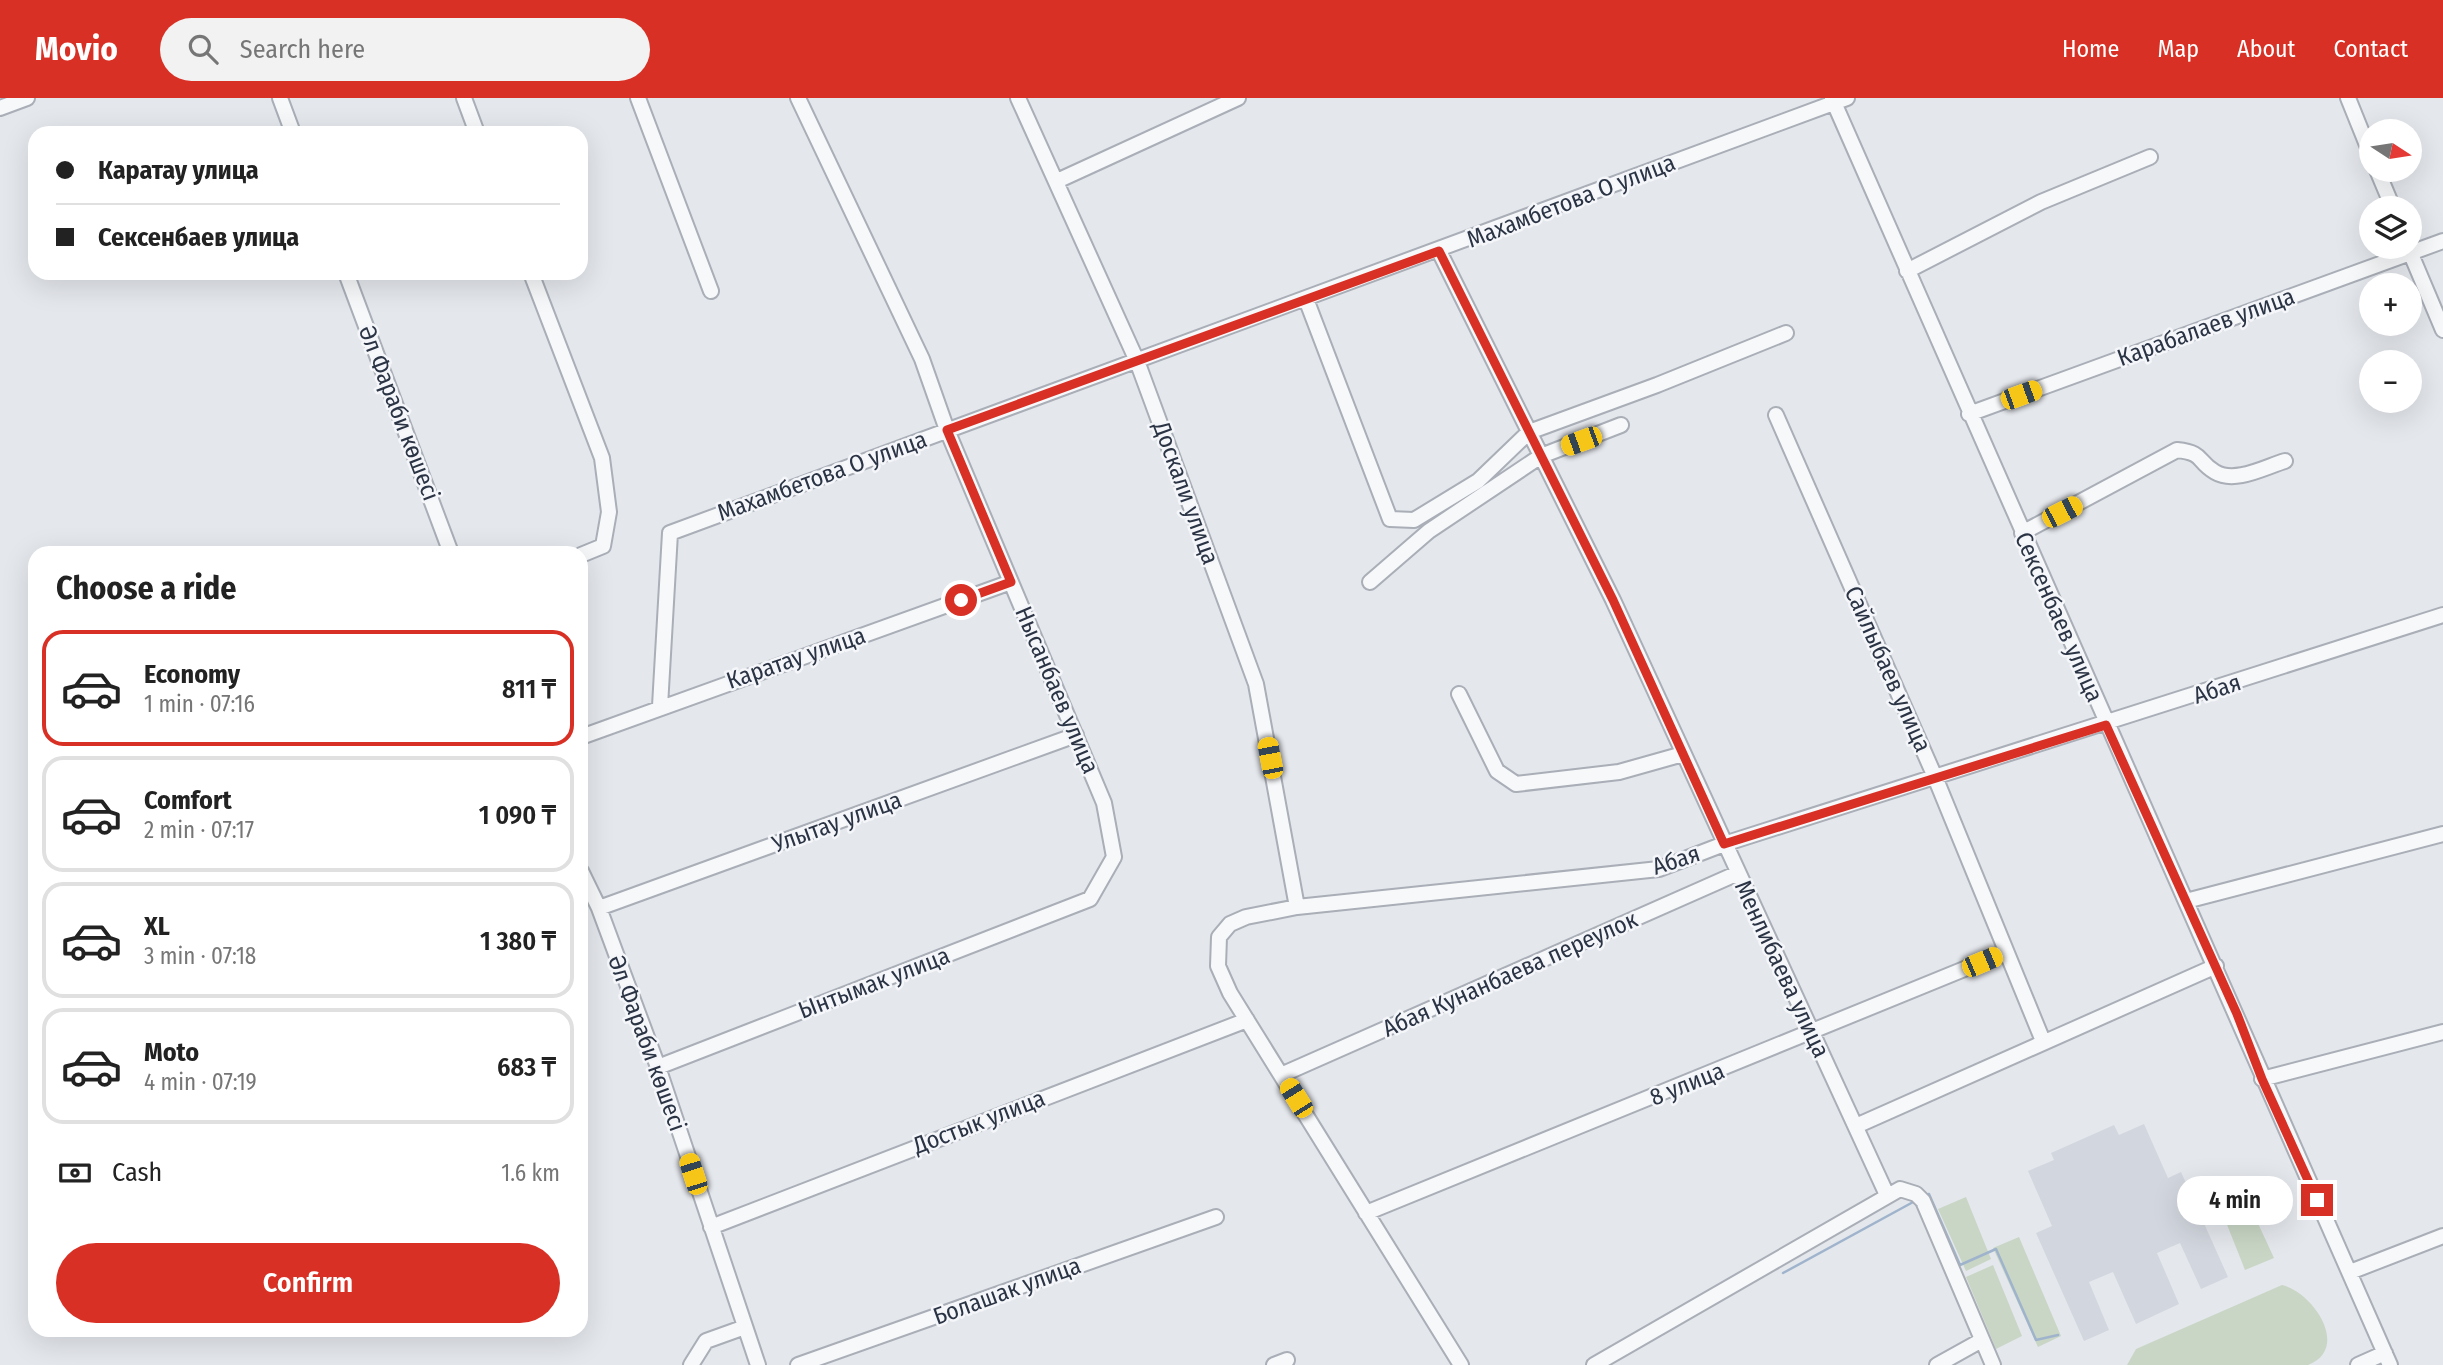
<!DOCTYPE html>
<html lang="en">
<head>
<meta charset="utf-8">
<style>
	body { margin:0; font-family:"Fira Sans Condensed",sans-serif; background:#f2f2f2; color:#222; height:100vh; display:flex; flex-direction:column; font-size:26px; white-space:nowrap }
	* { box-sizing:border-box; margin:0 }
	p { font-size:23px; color:#767676 }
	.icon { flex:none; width:38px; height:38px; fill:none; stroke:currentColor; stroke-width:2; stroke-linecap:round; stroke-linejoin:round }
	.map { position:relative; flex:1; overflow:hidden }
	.details { position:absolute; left:28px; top:448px; width:560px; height:791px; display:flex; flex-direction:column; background:#fff; border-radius:21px; box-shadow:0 7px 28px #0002 }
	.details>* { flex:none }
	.top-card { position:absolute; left:28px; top:28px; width:560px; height:154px; border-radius:21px; box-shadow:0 7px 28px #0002; display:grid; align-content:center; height:154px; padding:0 28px; background:#fff }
	.needle { width:46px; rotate:102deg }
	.controls { position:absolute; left:2359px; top:21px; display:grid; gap:14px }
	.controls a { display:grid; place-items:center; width:63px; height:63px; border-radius:50%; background:#fff; box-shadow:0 7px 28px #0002; font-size:35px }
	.end { position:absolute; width:32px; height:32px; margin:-16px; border:9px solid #d93025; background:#fff; box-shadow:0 0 0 4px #fff }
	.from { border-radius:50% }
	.bubble { position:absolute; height:49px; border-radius:24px; background:#fff; box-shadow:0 7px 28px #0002; font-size:23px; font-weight:600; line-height:49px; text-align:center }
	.car { position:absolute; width:21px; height:42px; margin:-21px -10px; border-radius:9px; box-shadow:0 0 5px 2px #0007; background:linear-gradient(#f5c518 24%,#345 0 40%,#f5c518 0 76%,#345 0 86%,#f5c518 0) }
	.top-card b { display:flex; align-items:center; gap:24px; height:66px; font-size:26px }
	.top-card b+b { border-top:2px solid #e0e0e0 }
	.top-card i { width:18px; height:18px; background:#222 }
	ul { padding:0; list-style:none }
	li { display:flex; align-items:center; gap:21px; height:116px; margin:0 14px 10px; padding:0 14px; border:4px solid #e0e0e0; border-radius:21px }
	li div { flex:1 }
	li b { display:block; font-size:26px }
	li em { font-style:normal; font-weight:600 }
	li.current { border-color:#d93025 }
	li>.icon { width:63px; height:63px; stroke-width:1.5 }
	h2 { padding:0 28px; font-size:32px; line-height:84px }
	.pay { display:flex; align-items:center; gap:18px; height:77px; padding:0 28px; font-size:26px }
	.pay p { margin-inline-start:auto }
	.cta { display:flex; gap:14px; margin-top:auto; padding:14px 28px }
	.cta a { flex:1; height:80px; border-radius:42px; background:#d93025; color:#fff; font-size:28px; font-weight:600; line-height:80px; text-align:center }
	header { display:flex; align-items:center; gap:42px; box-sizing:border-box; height:98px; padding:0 35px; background:#d93025; color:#fff }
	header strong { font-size:33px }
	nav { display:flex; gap:38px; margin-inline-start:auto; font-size:24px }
	.search { width:490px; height:63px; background:#f2f2f2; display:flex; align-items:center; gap:18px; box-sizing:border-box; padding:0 24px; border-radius:38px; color:#767676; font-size:26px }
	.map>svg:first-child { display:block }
	.built { fill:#d2d6de }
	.green { fill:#c9d6c5 }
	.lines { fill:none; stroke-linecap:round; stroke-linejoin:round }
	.stream { stroke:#9fb4cc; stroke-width:2.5 }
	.minor-casing { stroke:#a9aeb7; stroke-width:18 }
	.minor { stroke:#f7f8fa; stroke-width:14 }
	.route { stroke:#d93025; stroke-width:9 }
	.labels { text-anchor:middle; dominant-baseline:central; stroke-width:5; stroke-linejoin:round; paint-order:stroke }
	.street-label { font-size:24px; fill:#2b3445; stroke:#f4f6f9 }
</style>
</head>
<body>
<header>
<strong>Movio</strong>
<div class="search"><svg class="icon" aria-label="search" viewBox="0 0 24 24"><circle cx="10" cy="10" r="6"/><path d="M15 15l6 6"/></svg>Search here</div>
<nav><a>Home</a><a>Map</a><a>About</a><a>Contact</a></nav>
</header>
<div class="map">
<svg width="2443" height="1267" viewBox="0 0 2443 1267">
	<rect width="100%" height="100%" fill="#e4e7ec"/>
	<path class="built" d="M2144,1026l24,54 13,-6 47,105 -27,12 -21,-46 -23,10 22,51 -43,20 -23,-52 -24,10 20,48 -25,11 -48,-108 16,-7 -24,-55 26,-11 -3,-7 63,-28 5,10z"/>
	<path class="green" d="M1966,1099l25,62 -25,12 -28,-62z
		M2250,1108l24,52 -29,12 -21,-53z
		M2019,1139l42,99 -23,11 -45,-99z
		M1993,1167l29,71 -26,13 -30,-72z
		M2282,1187c31,7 69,63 26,80h-181l9,-16z"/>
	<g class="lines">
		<path class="stream" d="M1926,1097l3,-1 31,71 36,-16 40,91 22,-5
			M1783,1175l132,-72"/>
		<defs>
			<path id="minor" d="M280,0l13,35
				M464,0l13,35
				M638,0l73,193
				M1018,0l119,263 119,323 41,223
				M1832,0l558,1267
				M2348,0l23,57
				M0,10l27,-10
				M2377,72l16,38
				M1057,83l181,-83
				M2408,149l35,83
				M1439,153l174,349 274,595
				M1907,173l134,-69 109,-45
				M346,175l105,280
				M531,175l71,185 7,54 -6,34 -22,9
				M1306,201l84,220 24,1 64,-39 51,-49 128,-47 129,-52
				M1969,316l474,-173
				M1776,317l159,362 108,264
				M2022,435l155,-83c28,3 19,11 38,22 20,12 50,-5 70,-11
				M1370,484l59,-51 112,-75 80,-31
				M1459,596l38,77 19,13 103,-12 64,-18
				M660,608l10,-173 1177,-435
				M581,639l430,-155
				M581,773l18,37 59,159 100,298
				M2186,803l257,-67
				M599,810l477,-173
				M658,969l432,-168 24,-42 -10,-54 -157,-373 -25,-71 -124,-261
				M1281,977l457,-202
				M2262,981l181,-47
				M1856,1028l360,-160
				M1366,1115l640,-261
				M711,1129l536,-207
				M2350,1174l93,-36
				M691,1267l15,-24 39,-14
				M798,1267l418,-148
				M1274,1267l13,-5
				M1461,1267l-231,-372 -12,-27 1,-29 11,-13 16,-7 51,-10 362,-38 65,-25 719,-229
				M1594,1267l306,-176 16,5 7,7 70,164
				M1937,1267l45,-25
				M2358,1267l27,-12"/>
		</defs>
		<use href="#minor" class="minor-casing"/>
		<use href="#minor" class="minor"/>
	</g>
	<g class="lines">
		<path class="route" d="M961,502l50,-18 -64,-152 492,-179 174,349 111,244 382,-119 131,289 25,65 55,121"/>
	</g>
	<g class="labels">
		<g class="street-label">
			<text transform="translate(1571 103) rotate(-21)">Махамбетова О улица</text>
			<text transform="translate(2206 229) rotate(-20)">Карабалаев улица</text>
			<text transform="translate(399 315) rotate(69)">Әл Фараби көшесі</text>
			<text transform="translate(822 378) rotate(-20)">Махамбетова О улица</text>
			<text transform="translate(1186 395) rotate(70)">Доскали улица</text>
			<text transform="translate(2059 519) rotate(66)">Сексенбаев улица</text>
			<text transform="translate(796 560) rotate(-19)">Каратау улица</text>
			<text transform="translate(1888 571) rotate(66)">Сайлыбаев улица</text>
			<text transform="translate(2217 591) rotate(-18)">Абая</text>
			<text transform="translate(1057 592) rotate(67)">Нысанбаев улица</text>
			<text transform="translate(837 724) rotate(-20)">Улытау улица</text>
			<text transform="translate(1676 762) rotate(-18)">Абая</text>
			<text transform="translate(1782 871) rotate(65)">Менлибаева улица</text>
			<text transform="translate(1510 876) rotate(-24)">Абая Кунанбаева переулок</text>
			<text transform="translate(874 885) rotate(-21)">Ынтымак улица</text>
			<text transform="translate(647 945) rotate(70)">Әл Фараби көшесі</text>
			<text transform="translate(1687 986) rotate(-22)">8 улица</text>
			<text transform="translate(979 1024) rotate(-21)">Достык улица</text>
			<text transform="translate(1007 1193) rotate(-20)">Болашак улица</text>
		</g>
	</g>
</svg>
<div class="controls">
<a><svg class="needle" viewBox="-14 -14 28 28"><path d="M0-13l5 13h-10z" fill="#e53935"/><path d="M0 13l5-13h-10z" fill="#767676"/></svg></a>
<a><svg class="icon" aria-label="layers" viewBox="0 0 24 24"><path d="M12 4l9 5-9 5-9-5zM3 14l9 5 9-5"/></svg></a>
<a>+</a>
<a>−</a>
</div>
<i class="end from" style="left:961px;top:502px"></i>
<i class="end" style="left:2317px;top:1102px"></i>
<div class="bubble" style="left:2177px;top:1078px;width:116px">4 min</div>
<i class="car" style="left:2021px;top:297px;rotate:70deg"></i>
<i class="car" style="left:1581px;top:343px;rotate:250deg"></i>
<i class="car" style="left:2062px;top:414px;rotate:63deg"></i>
<i class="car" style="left:1270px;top:660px;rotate:349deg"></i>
<i class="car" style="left:1982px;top:864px;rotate:67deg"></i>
<i class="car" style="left:1296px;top:1000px;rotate:328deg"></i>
<i class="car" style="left:693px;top:1076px;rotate:342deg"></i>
<div class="top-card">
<b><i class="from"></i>Каратау улица</b>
<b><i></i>Сексенбаев улица</b>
</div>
<section class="details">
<h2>Choose a ride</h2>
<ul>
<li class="current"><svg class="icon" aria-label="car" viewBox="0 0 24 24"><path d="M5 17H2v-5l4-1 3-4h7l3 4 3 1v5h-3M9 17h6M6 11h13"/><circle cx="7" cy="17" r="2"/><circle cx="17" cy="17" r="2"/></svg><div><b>Economy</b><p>1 min · 07:16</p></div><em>811 ₸</em></li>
<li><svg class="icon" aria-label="car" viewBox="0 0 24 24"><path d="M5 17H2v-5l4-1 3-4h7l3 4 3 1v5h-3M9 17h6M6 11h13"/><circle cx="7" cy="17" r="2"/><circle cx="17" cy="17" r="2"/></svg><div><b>Comfort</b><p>2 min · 07:17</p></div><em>1 090 ₸</em></li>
<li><svg class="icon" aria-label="car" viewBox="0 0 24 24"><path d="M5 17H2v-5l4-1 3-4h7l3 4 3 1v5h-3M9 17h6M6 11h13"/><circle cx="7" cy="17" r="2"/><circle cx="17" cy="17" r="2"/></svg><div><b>XL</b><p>3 min · 07:18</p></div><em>1 380 ₸</em></li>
<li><svg class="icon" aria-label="car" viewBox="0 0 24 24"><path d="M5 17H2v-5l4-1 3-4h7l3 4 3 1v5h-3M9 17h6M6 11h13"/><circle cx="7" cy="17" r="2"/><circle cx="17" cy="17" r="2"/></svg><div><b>Moto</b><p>4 min · 07:19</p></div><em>683 ₸</em></li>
</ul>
<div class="pay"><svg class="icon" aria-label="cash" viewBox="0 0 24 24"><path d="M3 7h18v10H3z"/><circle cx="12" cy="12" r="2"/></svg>Cash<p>1.6 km</p></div>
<div class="cta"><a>Confirm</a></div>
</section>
</div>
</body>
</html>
